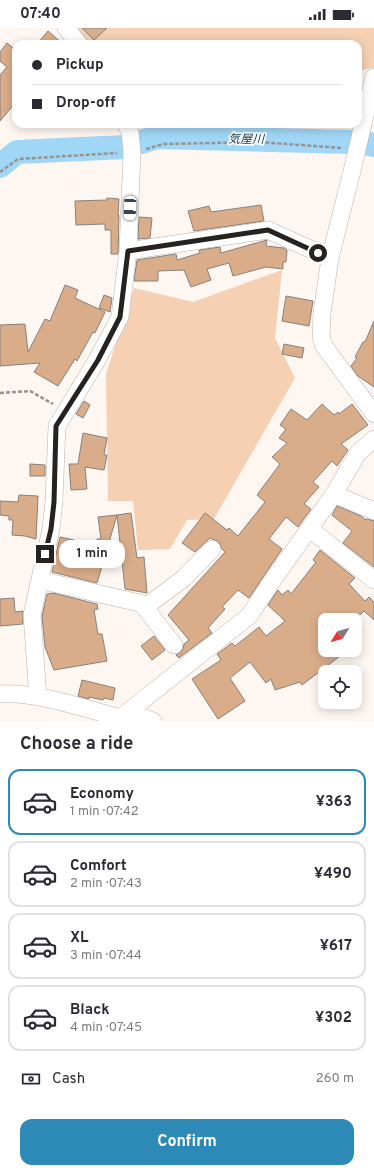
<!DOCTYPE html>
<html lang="en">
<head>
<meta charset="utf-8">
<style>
	body { margin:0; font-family:Overpass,"Noto Sans JP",sans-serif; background:#f2f2f3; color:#2b2b33; height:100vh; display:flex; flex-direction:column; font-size:15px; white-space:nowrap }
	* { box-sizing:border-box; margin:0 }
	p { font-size:13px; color:#7c7c81 }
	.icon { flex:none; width:22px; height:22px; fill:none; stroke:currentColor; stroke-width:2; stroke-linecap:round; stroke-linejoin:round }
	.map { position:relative; height:693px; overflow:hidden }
	.panel { display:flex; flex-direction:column; background:#fff; flex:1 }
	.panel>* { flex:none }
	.hud { position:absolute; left:12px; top:12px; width:350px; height:88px; border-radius:12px; box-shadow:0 2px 10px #0003; display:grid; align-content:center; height:88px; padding:0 20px; background:#fff }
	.needle { width:26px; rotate:233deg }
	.buttons { position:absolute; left:318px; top:585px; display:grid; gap:8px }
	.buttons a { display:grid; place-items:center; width:44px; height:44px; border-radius:8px; background:#fff; box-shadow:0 2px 10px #0003; font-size:20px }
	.end { position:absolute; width:18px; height:18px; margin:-9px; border:5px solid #252220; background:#fff; box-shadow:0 0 0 2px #fff }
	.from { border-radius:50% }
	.bubble { position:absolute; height:28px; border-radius:12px; background:#fff; box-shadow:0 2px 10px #0003; font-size:13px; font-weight:700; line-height:28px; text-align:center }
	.car { position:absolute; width:12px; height:24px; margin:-12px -6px; border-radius:5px; box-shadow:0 0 3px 1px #0007; background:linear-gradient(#fff 24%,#345 0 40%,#fff 0 76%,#345 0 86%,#fff 0) }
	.hud b { display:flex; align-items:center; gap:14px; height:38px; font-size:15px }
	.hud b+b { border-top:1px solid #e1e1e2 }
	.hud i { width:10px; height:10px; background:#2b2b33 }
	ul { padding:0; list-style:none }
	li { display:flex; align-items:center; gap:12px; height:66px; margin:0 8px 6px; padding:0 12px; border:2px solid #e1e1e2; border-radius:12px }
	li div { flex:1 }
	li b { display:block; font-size:15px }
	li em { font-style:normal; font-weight:700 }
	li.on { border-color:#2d89b6 }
	li>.icon { width:36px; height:36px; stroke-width:1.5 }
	h2 { padding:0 20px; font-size:18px; line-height:48px }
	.pay { display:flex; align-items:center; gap:10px; height:44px; padding:0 20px; font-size:15px }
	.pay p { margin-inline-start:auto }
	.button { display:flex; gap:8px; margin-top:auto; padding:8px 20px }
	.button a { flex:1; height:46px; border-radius:12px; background:#2d89b6; color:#fff; font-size:16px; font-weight:700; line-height:46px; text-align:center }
	.status { display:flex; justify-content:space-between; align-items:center; height:28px; padding:0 20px; background:#fff; direction:ltr }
	.status svg { height:11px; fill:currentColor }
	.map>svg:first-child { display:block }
	.green { fill:#f5d0b3 }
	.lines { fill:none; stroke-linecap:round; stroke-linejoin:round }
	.river { stroke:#a0d6f6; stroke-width:24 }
	.building { fill:#daad8a; stroke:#87807c }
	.minor-casing { stroke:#bab3ae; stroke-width:18 }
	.path { stroke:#999390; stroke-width:2.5; stroke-dasharray:4 2; stroke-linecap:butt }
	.minor { stroke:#fff; stroke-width:17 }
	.route { stroke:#252220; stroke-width:5 }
	.labels { text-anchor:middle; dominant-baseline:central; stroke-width:3.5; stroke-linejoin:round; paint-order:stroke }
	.water-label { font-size:12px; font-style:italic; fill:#0f3c51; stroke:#fff }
</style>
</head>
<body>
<div class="status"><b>07:40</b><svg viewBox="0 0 49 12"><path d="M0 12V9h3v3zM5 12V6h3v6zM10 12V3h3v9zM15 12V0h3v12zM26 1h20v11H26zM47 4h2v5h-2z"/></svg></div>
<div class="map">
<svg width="374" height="693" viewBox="0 0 374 693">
	<rect width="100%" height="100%" fill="#fef6f1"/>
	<path class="green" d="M64,0h310v40l-16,3v-27h-122l-3,-1 -2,1h-146z
		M282,242l-7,68 20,40 -81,141 -27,1 -17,29 -32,1 -5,-49h-25l-2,-127 28,-86 59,14z"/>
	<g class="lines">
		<path class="river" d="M141,114l16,-5 194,5
			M366,115l8,2
			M0,138l17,-14 109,-5"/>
	</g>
	<path class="building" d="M82,0h25l-13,12z
		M48,3l15,13h-26z
		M7,15l9,7v52l-16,19v-46l7,-8 -7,-6v-9z
		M107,170l12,1 -1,16h1l-1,39h-7v-24h-6v-6l-29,1 -1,-24 32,-1z
		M261,177l3,16 -70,10 -6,-20 21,-5 2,6z
		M139,189l13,1 -2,20 -12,1z
		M267,212l-1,6 18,2 3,2 -1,12h-3v7l-17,-2 -33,9 -4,-13 -22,6 4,11 -20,7 -7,-17 -26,1v10h-24l3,-21 39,-6 1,6 23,-7 -1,-3 21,-3 1,6z
		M65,257l13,5 -3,8 30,14 -10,21 -2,-1 -16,29 -2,-2 -17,27 -24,-14 6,-9 -40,3v-41l25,-1 3,28 17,-33 5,2z
		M104,267l8,3 -2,14 -11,-4z
		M286,268l27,5 -4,25 -27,-5z
		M374,293v66l-16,-11 -7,-10 6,-8 -2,-1 8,-15h2z
		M284,316l20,4 -2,10 -20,-4z
		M84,373l6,4 -7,13 -7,-4z
		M322,376l12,11 4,-3 1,2 13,-10 16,21 -27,19 7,6 -11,16 -5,-5 -19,21 6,5 -15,17 7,5 -13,18 -12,-10 -17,22 13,10 -33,49 -11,-8 -16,17 3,2 -17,19 4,5 -33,25 -3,-3 4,-2 3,-4 1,-5 5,-4 -21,-25 57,-63 -3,-3 -3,-7 -9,-4 -15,14 -13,-9 23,-30 22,17 2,-2 9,8 27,-34 -8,-7 23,-31 -8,-7 15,-14 -8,-5 7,-9 -6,-4 11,-16 16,11z
		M83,405l24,5 -3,17h3l-3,15 -19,-3 2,22 -16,1 -2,-26h9z
		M30,436l15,1v11h-15z
		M19,467l19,1 -2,43 -11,-3 -13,-1 1,-15h-4v-4l-9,-1v-14l18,1z
		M337,478l24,10 5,4 1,-1 7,2v46l-31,-24 9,-12 -20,-16z
		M131,485l6,45 7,-1 3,36 -22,-4 -8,-74z
		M117,487l-20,68 -45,-11 8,-35 14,3 -5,16 32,10 -4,-27h4l-3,-22z
		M320,522l35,28 -6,6 16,17 4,-4 5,5v18l-10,-9 -9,9h-30v30h23l-46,35 -2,-3 -25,8 -4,-11 -5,4 -16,-21 -20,16 15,23 -27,18 -26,-40 29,-19 -4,-6 15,-11 3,3 24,-19 7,9 19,-15 -17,-16 10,-15 4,5 6,-5 3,4 25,-32 -3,-2z
		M53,565l44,11 1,5 -4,1 4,24h4l5,27 -53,9 -9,-23 -3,-31 5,-22z
		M14,570l1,14 8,-1v13l-23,2v-27z
		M154,608l11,14 -13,10 -11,-14z
		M82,652l33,8 -2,12 -9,-2 -1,2 -14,-3v2l-11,-3z"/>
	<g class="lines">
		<defs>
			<path id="minor" d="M66,0l13,16
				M374,49l-20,86 -24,95 -8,55 -1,24 3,9 50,68
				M128,223l140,-21 62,28
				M334,466l40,17
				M310,501l64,51
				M40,552l108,25 36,-27 28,-29
				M142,576l32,41
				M0,666c38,-2 83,14 120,24
				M38,669l-6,-82 19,-86 3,-28 3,-75 40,-66 23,-43 8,-66 4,-99 -2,-20 -4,-8
				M128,684l25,9
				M119,693l1,-3 129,-102 23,-35 62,-87 24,-41 16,-14"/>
		</defs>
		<use href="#minor" class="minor-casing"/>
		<path class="path" d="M146,121l18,-5 94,-2 84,6
			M0,144l18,-13 99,-6
			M0,365l30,-2 23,13"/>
		<use href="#minor" class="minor"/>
	</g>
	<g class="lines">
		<path class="route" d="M45,526l6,-25 3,-27 2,-76 42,-66 22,-43 8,-66 140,-21 50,23"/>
	</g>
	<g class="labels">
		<g class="water-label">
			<text transform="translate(246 112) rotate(1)">気屋川</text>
		</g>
	</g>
</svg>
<div class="buttons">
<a><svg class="needle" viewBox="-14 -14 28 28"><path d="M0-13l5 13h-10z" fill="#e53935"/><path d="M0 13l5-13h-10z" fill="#7c7c81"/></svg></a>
<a><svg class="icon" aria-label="locate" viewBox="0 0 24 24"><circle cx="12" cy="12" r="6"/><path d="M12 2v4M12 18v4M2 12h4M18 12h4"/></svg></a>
</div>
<i class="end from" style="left:318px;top:225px"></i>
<i class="end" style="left:45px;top:526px"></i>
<div class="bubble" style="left:59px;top:512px;width:66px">1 min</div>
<i class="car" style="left:130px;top:180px;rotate:182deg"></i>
<div class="hud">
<b><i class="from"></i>Pickup</b>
<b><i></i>Drop-off</b>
</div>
</div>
<section class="panel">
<h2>Choose a ride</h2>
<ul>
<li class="on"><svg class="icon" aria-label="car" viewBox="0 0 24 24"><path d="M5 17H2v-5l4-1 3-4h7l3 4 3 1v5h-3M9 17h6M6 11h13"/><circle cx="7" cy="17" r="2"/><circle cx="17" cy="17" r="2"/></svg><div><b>Economy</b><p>1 min · 07:42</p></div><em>¥363</em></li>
<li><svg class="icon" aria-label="car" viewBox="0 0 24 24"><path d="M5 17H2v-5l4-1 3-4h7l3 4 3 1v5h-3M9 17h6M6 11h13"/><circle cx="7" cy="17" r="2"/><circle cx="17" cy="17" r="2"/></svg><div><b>Comfort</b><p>2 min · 07:43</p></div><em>¥490</em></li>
<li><svg class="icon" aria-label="car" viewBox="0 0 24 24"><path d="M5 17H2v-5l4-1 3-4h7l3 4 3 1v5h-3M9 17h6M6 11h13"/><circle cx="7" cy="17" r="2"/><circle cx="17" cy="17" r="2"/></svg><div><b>XL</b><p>3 min · 07:44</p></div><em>¥617</em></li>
<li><svg class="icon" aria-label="car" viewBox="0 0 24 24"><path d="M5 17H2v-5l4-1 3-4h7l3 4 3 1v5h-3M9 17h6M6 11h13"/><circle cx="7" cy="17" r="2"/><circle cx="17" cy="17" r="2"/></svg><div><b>Black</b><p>4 min · 07:45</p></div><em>¥302</em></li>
</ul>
<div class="pay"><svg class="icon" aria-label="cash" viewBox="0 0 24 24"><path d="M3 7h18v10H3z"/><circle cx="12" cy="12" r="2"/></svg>Cash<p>260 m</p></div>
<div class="button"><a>Confirm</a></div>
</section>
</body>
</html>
